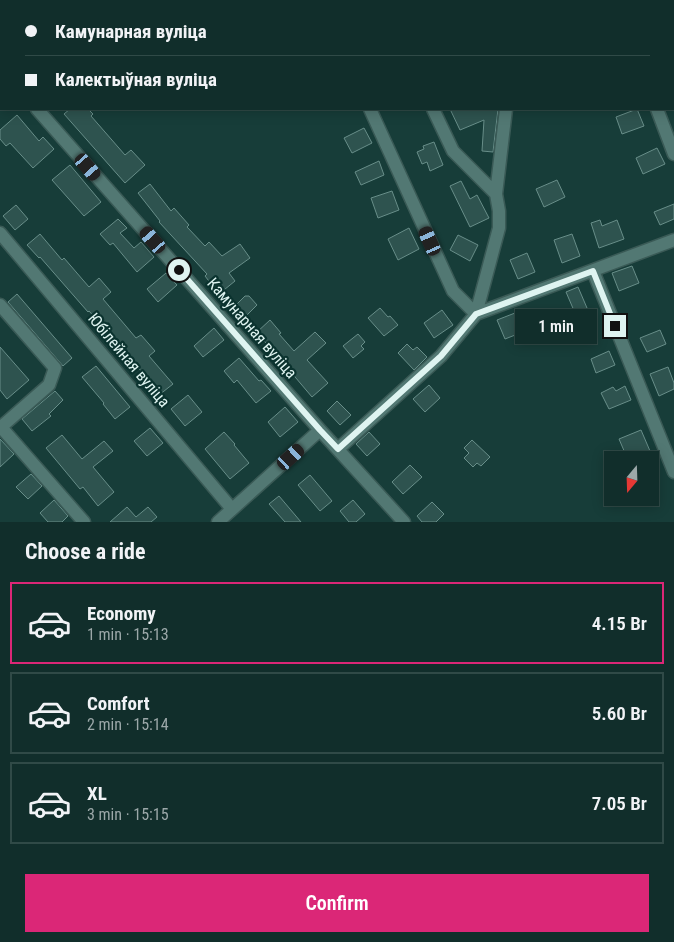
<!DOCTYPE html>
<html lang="en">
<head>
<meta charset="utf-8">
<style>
	body { margin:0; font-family:"Roboto Condensed",sans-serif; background:#1a3633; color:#f1f3f6; height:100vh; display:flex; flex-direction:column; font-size:19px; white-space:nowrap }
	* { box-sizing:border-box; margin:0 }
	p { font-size:16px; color:#9ca8a9 }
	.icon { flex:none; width:28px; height:28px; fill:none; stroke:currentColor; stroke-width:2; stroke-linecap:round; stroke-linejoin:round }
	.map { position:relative; height:522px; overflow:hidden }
	.side { display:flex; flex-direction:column; background:#112e2b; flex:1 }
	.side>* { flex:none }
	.guide { position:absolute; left:0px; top:0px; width:675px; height:110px; box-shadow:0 2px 12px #0003,0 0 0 1px #304a47; display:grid; align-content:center; height:110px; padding:0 25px; background:#112e2b }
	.needle { width:32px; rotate:199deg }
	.fabs { position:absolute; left:604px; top:451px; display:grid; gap:10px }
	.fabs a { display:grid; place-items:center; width:55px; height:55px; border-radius:0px; background:#112e2b; box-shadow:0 2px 12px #0003,0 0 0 1px #304a47; font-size:25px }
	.end { position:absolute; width:22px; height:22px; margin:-11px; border:6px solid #dff4f1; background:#111; box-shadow:0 0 0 2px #111 }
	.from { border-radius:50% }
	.bubble { position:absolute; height:35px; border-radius:0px; background:#112e2b; box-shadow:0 2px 12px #0003,0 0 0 1px #304a47; font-size:16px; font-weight:600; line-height:35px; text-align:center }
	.car { position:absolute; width:15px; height:30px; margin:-15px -8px; border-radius:6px; box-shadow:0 0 4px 1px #0007; background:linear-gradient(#222 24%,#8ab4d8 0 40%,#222 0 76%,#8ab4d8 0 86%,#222 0) }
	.guide b { display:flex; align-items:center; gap:18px; height:48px; font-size:19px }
	.guide b+b { border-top:1px solid #304a47 }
	.guide i { width:12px; height:12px; background:#f1f3f6 }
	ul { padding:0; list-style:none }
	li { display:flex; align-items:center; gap:15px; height:82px; margin:0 10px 8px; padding:0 15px; border:2px solid #304a47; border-radius:0px }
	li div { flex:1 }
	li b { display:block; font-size:19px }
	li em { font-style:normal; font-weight:600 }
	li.on { border-color:#db2777 }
	li>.icon { width:45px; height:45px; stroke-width:1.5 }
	h2 { padding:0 25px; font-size:22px; line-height:60px }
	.cta { display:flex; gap:10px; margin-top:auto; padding:10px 25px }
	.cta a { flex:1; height:58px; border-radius:0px; background:#db2777; color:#fff; font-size:20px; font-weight:600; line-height:58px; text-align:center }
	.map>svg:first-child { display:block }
	.building { fill:#2e534f; stroke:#688e89 }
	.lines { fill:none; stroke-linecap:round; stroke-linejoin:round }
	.minor-casing { stroke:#3a5a56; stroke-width:15 }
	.minor { stroke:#527873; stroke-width:12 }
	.route { stroke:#dff4f1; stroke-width:6 }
	.labels { text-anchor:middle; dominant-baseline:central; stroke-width:4.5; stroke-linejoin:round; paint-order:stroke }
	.street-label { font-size:16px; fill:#dff4f1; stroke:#0b332f }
</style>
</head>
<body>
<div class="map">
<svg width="674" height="522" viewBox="0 0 674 522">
	<rect width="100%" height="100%" fill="#173d39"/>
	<path class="building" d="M70,109h18l5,5 -2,2 34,39 6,-5 14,15 -20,18 -61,-69z
		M450,109h48l-5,43 -11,-1 2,-31 -24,10z
		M637,109l7,17 -22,8 -6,-17z
		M17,115l22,26 4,-4 11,12 -21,19 -23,-25 -4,3 -6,-7v-9z
		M364,128l8,15 -20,10 -8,-15z
		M434,142l9,23 -13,6 -3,-9 -5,2 -5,-12 7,-3 -1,-3z
		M657,148l8,16 -22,10 -7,-16z
		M379,161l5,14 -23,10 -6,-13z
		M70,165l31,37 -17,14 -32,-36z
		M557,180l8,17 -21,10 -8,-18z
		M461,181l9,18 7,-4 12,23 -19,9 -20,-41z
		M150,184l21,27 3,-3 15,17 -2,2 18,19 4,-4 13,14 18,-12 10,14 -21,15 6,8 -16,13 -14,-18 2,-2 -48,-52 1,-1 -22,-28z
		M392,191l7,19 -21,8 -7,-20z
		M674,204v15l-14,6 -6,-13z
		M16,205l12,14 -13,11 -12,-14z
		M118,219l9,9 -7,5 14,15 7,-6 13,15 -17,15 -24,-29 -3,2 -10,-11z
		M600,220l2,6 15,-6 7,19 -25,9 -8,-25z
		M409,228l10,21 -21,11 -10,-21z
		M40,234l22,26 2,-2 25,29 10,-9 12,14 -8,7 33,39 5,-3 14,16 -6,5 24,28 -14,11 -13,-16 1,-1 -34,-40 -24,-27 -1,1 -48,-55 -1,1 -12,-13z
		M572,234l8,22 -18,7 -8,-23z
		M458,235l20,10 -8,16 -20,-11z
		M527,253l8,19 -17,7 -8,-19z
		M632,266l7,17 -20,8 -7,-18z
		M166,273l11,12 -19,17 -11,-13z
		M578,287l9,21 -12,5 -9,-21z
		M17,294l55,64 -9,8 -55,-64z
		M245,296h4l8,9 -13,13 -11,-10z
		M380,308l8,9 2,-1 8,9 -14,11 -16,-18z
		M442,310l11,15 -19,13 -10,-15z
		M515,313l2,4 5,-3 6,16 -23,9 -8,-19z
		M270,320l11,13 -2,1 15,17 21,-19 11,11 -19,17 21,23 -16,14 -44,-52 -12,-12z
		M214,328l10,12 -21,17 -9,-11z
		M660,330l6,14 -19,8 -7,-14z
		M358,334l7,8 -4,4 3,3 -11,9 -10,-12z
		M407,344l6,6 4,-3 10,10 -13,13 -16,-17z
		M0,347l29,33 -22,19 -7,-9z
		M609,351l6,14 -19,8 -5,-14z
		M239,358l20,23 2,-1 10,11 -15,12 -19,-23 -3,3 -10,-12z
		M96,366l34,41 -15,12 -12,-15 1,-1 -22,-26z
		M668,367l6,16v6l-15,7 -9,-22z
		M429,385l11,13 -15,14 -12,-13z
		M625,386l6,14 -22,9 -8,-16 12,-6 3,4z
		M55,391l8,9 -14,14 2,2 -19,15 -10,-12z
		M188,395l14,17 -17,14 -14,-17z
		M337,401l14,14 -11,10 -13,-14z
		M285,407l13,15 -18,15 -12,-15z
		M150,428l13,15 -16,13 -13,-15z
		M641,430l9,21 -22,9 -9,-21z
		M224,432l11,12 -1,1 15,18 -19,16 -25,-30z
		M369,432l11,12 -13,12 -11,-12z
		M62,435l20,24 22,-18 9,10 -20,16 21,25 -16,14 -15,-19 -3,2 -34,-41z
		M0,439l14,15 -14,13z
		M472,440l18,17 -9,9 -4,-3 -4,4 -9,-9 5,-5 -5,-5z
		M410,465l12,12 -19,17 -11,-12z
		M31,474l11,12 -14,13 -12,-12z
		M310,475l22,26 -12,10 -22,-26z
		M279,496l22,26h-16l-16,-18z
		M54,500l14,16 -6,6h-14l-8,-9z
		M353,500l12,14 -9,8h-7l-9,-11z
		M432,502l12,12 -8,8h-14l-5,-6z
		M127,507l9,10 12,-10 9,10 -6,5h-41z"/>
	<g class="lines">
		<defs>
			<path id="minor" d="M326,0v1
				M387,0l1,1
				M489,0l1,1
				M615,0v1
				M0,67l1,1
				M37,109l283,321 84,92
				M370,109l83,182 23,23
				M433,109l20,42 43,43
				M657,109l17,45
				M0,233l232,276
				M593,271l81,201
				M0,305l55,63 -6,17 -48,42
				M476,314l23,-86v-17l-3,-17 10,-85
				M0,426l84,96
				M338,449l103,-93 35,-42 198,-74
				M218,522l102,-92"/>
		</defs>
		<use href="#minor" class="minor-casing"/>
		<use href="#minor" class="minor"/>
	</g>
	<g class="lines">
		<path class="route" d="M179,270l141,160 18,19 103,-93 35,-42 117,-43 22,55"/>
	</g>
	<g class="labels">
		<g class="street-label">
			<text transform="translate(252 328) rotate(49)">Камунарная вуліца</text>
			<text transform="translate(129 360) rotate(50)">Юбілейная вуліца</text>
		</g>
	</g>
</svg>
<div class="fabs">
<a><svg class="needle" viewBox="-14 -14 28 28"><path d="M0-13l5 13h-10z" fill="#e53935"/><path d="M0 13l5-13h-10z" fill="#9ca8a9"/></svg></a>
</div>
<i class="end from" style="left:179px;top:270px"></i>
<i class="end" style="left:615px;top:326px"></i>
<div class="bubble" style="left:515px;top:309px;width:82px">1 min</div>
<i class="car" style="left:88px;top:167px;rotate:139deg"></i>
<i class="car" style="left:153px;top:240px;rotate:319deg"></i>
<i class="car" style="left:430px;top:241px;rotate:336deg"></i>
<i class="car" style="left:291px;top:457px;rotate:48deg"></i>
<div class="guide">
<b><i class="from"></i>Камунарная вуліца</b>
<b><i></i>Калектыўная вуліца</b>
</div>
</div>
<section class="side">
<h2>Choose a ride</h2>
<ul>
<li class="on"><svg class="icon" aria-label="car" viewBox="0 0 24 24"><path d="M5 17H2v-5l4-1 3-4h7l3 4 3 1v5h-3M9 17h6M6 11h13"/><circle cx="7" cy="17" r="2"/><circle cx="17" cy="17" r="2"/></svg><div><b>Economy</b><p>1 min · 15:13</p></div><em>4.15 Br</em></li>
<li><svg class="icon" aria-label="car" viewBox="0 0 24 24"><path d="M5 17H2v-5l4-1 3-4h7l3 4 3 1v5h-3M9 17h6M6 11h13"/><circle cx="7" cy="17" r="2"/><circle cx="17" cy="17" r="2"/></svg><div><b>Comfort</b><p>2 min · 15:14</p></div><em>5.60 Br</em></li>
<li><svg class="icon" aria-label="car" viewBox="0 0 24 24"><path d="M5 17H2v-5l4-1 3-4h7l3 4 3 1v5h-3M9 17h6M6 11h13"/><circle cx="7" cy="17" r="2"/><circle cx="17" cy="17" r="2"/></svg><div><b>XL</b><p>3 min · 15:15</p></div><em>7.05 Br</em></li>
</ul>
<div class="cta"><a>Confirm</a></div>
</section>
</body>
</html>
